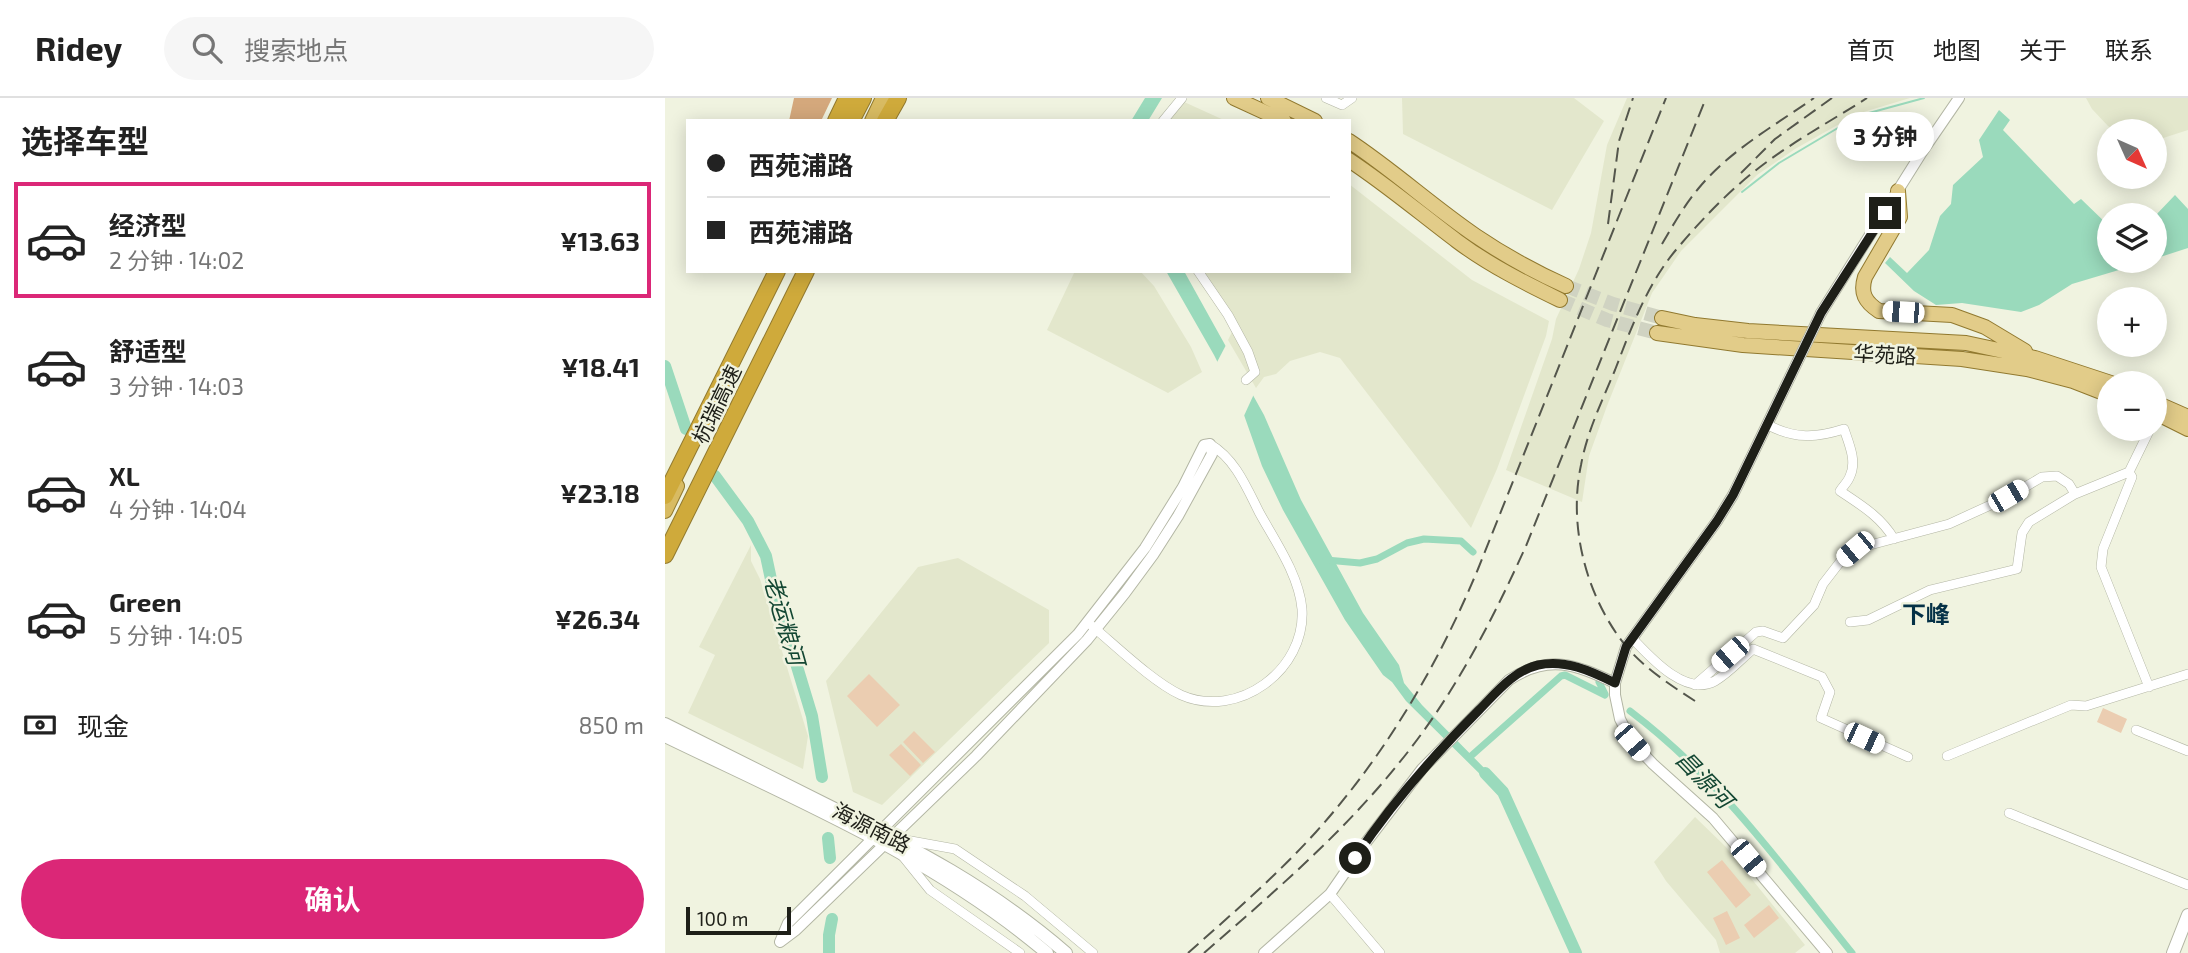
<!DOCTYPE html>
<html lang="zh">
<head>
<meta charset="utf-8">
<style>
	body { margin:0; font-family:"Exo 2","Noto Sans SC",sans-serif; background:#f6f6f6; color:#222; height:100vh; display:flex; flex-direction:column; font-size:26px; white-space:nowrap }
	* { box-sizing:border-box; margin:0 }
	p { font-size:23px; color:#767676 }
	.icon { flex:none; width:38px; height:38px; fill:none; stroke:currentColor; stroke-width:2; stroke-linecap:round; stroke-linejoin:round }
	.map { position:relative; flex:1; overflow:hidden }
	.sheet { display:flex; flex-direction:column; background:#fff; width:665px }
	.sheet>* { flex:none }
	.guide { position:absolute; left:21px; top:21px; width:665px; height:154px; border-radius:0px; box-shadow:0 4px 18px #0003; display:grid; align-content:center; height:154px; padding:0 21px; background:#fff }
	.needle { width:46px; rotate:135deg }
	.tools { position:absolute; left:1432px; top:21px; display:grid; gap:14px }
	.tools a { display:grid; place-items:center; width:70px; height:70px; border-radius:50%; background:#fff; box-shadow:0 4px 18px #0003; font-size:35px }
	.scale { position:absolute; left:21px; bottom:18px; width:105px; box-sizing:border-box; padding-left:7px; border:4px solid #1e1f18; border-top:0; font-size:19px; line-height:24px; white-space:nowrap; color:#1e1f18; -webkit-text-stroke:5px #f0f3e0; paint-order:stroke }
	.end { position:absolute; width:32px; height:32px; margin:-16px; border:9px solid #1e1f18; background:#fff; box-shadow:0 0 0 4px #fff }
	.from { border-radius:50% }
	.bubble { position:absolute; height:49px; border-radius:24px; background:#fff; box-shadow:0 4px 18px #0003; font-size:23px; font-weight:700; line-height:49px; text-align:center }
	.car { position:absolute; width:21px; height:42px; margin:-21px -10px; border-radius:9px; box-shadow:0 0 5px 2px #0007; background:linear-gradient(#fff 24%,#345 0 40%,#fff 0 76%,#345 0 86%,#fff 0) }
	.guide b { display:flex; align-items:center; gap:24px; height:66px; font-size:26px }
	.guide b+b { border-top:2px solid #e0e0e0 }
	.guide i { width:18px; height:18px; background:#222 }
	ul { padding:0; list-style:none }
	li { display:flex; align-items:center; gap:21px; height:116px; margin:0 14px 10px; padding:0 7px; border:4px solid transparent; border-radius:0px }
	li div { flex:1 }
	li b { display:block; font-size:26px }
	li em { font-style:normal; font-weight:700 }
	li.on { border-color:#db2777 }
	li>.icon { width:63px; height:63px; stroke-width:1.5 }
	h2 { padding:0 21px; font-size:32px; line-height:84px }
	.pay { display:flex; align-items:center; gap:18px; height:77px; padding:0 21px; font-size:26px }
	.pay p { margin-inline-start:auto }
	.primary-button { display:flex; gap:14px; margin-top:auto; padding:14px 21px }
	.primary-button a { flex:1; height:80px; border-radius:42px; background:#db2777; color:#fff; font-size:28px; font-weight:700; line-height:80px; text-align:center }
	header { display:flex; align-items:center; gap:42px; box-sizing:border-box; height:98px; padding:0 35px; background:#fff; border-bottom:2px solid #e0e0e0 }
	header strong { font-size:33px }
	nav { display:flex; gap:38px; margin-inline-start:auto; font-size:24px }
	.search { width:490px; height:63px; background:#f6f6f6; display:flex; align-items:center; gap:18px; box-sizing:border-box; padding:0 24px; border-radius:38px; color:#767676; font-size:26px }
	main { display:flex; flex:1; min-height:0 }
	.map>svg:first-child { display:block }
	.built { fill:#e3e7cc }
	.green { fill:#ebcdb1 }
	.forest { fill:#d4a87c }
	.water { fill:#9adabc }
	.pier { fill:#f0f3e0 }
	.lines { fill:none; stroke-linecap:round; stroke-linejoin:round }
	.stream { stroke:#9adabc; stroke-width:2 }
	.canal { stroke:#9adabc; stroke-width:7 }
	.river { stroke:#9adabc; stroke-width:12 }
	.primary-tunnel { stroke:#d0d3c2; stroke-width:14; stroke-dasharray:14 7; stroke-linecap:butt }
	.minor-casing { stroke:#b3b6a4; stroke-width:10 }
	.tertiary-casing { stroke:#b3b6a4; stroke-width:12 }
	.secondary-casing { stroke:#b3b6a4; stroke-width:14 }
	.primary-casing { stroke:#91792f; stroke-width:16 }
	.trunk-casing { stroke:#91792f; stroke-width:16 }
	.motorway-casing { stroke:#91792f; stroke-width:18 }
	.minor { stroke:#fff; stroke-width:9 }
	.tertiary { stroke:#fff; stroke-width:10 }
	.secondary { stroke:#fff; stroke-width:12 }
	.primary { stroke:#e2cc89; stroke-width:14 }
	.trunk { stroke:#d8bb62; stroke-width:14 }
	.motorway { stroke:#cfaa3b; stroke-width:16 }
	.rail { stroke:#54564c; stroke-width:2; stroke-dasharray:14 7; stroke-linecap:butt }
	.tertiary-bridge-casing { stroke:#b3b6a4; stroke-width:12; stroke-linecap:butt }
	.tertiary-bridge { stroke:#fff; stroke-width:10 }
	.route { stroke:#1e1f18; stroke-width:9 }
	.labels { text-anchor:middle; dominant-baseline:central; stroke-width:5; stroke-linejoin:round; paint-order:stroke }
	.street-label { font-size:21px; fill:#1e1f18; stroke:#f0f3e0 }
	.water-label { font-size:23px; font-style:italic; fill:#134733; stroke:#f0f3e0 }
	.quarter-label { font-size:24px; font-weight:bold; fill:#053147; stroke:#f0f3e0 }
</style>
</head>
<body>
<header>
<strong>Ridey</strong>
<div class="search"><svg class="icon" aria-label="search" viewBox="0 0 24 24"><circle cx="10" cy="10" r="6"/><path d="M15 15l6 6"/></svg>搜索地点</div>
<nav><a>首页</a><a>地图</a><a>关于</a><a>联系</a></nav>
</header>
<main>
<section class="sheet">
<h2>选择车型</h2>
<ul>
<li class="on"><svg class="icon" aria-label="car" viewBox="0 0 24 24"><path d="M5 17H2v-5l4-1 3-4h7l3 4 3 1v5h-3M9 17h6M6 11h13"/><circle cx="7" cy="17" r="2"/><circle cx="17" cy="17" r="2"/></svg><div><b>经济型</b><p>2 分钟 · 14:02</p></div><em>¥13.63</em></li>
<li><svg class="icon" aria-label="car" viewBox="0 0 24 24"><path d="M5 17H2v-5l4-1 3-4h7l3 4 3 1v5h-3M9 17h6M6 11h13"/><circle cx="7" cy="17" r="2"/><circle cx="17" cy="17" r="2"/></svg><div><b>舒适型</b><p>3 分钟 · 14:03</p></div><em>¥18.41</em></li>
<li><svg class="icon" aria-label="car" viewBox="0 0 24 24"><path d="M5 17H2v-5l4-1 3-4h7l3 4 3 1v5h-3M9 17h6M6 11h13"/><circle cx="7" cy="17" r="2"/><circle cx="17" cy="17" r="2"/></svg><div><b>XL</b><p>4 分钟 · 14:04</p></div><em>¥23.18</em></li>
<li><svg class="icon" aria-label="car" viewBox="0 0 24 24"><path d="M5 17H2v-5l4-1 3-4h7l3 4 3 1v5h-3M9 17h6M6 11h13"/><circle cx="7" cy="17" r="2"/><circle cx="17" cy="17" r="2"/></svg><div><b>Green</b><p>5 分钟 · 14:05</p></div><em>¥26.34</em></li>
</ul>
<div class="pay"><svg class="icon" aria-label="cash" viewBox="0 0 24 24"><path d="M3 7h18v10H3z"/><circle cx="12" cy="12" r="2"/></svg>现金<p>850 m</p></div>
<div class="primary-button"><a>确认</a></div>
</section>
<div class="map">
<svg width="1523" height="855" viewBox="0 0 1523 855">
	<rect width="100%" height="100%" fill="#f0f3e0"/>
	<path class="built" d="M737,0h172l30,23 -52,89 -149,-76z
		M962,0h283l-53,16 -62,35 -38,26 -76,76 -29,42 -45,113 -18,50 -7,46 -76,-32 46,-131 4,-20 23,-50 12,-36 16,-88z
		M1421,0h102v32l-34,11v-10h-38l-8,-5 -16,-17z
		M517,3l44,20h-61z
		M684,86l123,96 77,41 -3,15 -49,133 -26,59 -131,-170 -20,-6 -30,9 -14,13 -12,3 -8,11 -28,-48 7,-14 -37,-55h151z
		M410,173h65l14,15 37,61 11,25 -34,21 -121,-63z
		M86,447v16l9,18 48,157 -5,33 -115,-56 27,-58 -16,-8z
		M293,460l91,52v33l-167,162 -29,-13 -27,-111 92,-114z
		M1030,719l30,29 80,99 -10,8h-75l-4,-13 -50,-59 -12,-19z"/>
	<path class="green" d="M204,576l31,31 -23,22 -30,-31z
		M1438,610l24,11 -6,14 -24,-11z
		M249,633l21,21 -12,11 -20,-21z
		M236,646l20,21 -11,11 -21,-21z
		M1057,762l29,35 -15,13 -29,-36z
		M1104,807l10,13 -25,20 -10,-13z
		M1062,813l13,27 -14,7 -13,-27z"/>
	<path class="forest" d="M129,0h38l-11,23h-32z"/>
	<path class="water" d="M480,0h17l-14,23h-17z
		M1334,12l11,10 -7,10 71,74 7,-5 28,27v35h40l-77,23 -33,21 -18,7 -59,-9 -26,2 -22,-14 -29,-28 5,-6 17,16 22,-23 11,-34 11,-12 2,-19 30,-28 -4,-17z
		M1510,97l13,14v39l-34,11v-42z
		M501,173h18l80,144 37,85 62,113 36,52 5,18 18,22 77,78 -5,5 -88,-87 -14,-19 -9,-7 -38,-55 -62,-110 -21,-44 -18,-51 -30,-60z"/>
	<path class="pier" d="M561,247l28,49 -11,24 -28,-52z"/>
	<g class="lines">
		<path class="stream" d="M1077,94l37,-29 79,-47 66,-18"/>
		<path class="canal" d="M661,462l34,3 17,-4 30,-16 17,-4 37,2 12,11
			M934,584l6,12
			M965,613c90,68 152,155 222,242
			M806,658l90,-80 4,-1 40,20"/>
		<path class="river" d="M0,268l21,63
			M50,378l33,45 18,35 6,28 40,132 10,61
			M820,675l18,19 73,161
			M163,740l2,20
			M164,855v-18l3,-16"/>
		<path class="primary-tunnel" d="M901,188l47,18 49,14
			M895,202l47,20 50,13"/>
		<defs>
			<path id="minor" d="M661,0l16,7 10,-7
				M498,23l19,-23
				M533,173l30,44 20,37 7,20 -9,8
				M1103,327c27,14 48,13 76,4 5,15 13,32 6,47 -2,6 -7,10 -10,15 21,14 41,26 54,48
				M1464,374l3,5 -29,72 -2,18 48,120
				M1185,524l18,-2 62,-30 87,-21 5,-36 7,-11 46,-28
				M427,528c24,20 61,56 89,69 57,25 125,-25 121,-86 -3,-34 -27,-68 -43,-97 -13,-26 -24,-53 -49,-68
				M968,541c18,19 53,58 82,42 14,-8 26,-22 38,-32l69,28 8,15 -9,26 87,39
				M1030,587l61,-53 7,-1 20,7 31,-33 9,-21 17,-22 15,-13 94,-25 59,-27 34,-20 15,-1 12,8 6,10 54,-22 21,-43
				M1471,632l52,21
				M1282,658l124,-51 15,1 102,-32
				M1344,715l179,72
				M235,741l55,10 70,47 68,57
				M236,756l29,36 90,63
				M665,796l50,59"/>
			<path id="tertiary" d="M1156,215l101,-161 37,-54
				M1125,279l-57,118 -16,26 -91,126 -11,36v12l5,24 12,23 21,22 60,54 114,135
				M545,346l2,10 -34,62 -25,39 -28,38 -38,47 -111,116 -180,174 -16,12 8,-19 290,-289 67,-86 38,-61 21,-42z
				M599,855l66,-59 34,-49 58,-76 87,-89c39,-26 66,-16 106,3"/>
			<path id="secondary" d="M0,626c54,27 108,54 162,81 87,43 164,83 239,148
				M0,638c132,64 269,121 382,217
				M1508,855l15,-38"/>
			<path id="primary" d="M569,0l50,23
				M603,0l47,23
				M684,43c44,29 83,65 127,95 28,19 59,36 90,50
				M684,62c38,25 72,54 108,81 32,24 68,42 103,59
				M1233,93l2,26 -35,60c-5,16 0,25 14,34l73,4 33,12 40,24
				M997,220l33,7 53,6 218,12 69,15 76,25
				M992,235l86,12 219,14 65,10 46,12 36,14
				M1489,304l34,15
				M1489,314l34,17"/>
			<path id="trunk" d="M207,23l11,-23
				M0,413l12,-25"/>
			<path id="motorway" d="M171,23l11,-23
				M186,23l12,-23
				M220,23l13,-23
				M0,398l112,-225
				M0,457l141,-284"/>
		</defs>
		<use href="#minor" class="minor-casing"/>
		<use href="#tertiary" class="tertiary-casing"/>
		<use href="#secondary" class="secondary-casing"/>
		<use href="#primary" class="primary-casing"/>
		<use href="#trunk" class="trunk-casing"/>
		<use href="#motorway" class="motorway-casing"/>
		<use href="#minor" class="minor"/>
		<use href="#tertiary" class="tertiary"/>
		<use href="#secondary" class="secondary"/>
		<use href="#primary" class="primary"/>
		<use href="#trunk" class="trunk"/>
		<use href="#motorway" class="motorway"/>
		<path class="rail" d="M1076,75l34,-34 57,-41
			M943,126l11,-83 14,-43
			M997,146c11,-19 22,-38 36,-55 31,-38 76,-63 116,-91
			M1030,603c-25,-16 -52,-34 -70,-56 -39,-49 -57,-119 -44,-180 6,-33 21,-64 34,-95 17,-44 33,-89 66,-126 23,-27 50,-55 79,-77 34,-26 71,-46 107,-69
			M523,855c44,-39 89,-78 128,-121 70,-78 122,-167 162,-263l188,-471
			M539,855c68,-59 138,-119 195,-190 54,-66 92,-140 127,-217l180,-448"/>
		<defs>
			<path id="tertiary-bridge" d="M1125,279l31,-64"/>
		</defs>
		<use href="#tertiary-bridge" class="tertiary-bridge-casing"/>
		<use href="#tertiary-bridge" class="tertiary-bridge"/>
	</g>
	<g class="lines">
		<path class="route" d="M690,760c36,-54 79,-103 124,-148 17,-17 34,-39 59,-45 27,-6 53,6 77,18l11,-36 91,-126 16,-26 88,-182 64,-100"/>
	</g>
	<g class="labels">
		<g class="street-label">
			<text transform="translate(1220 256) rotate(3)">华苑路</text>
			<text transform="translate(51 306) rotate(-64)">杭瑞高速</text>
			<text transform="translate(207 729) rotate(27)">海源南路</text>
		</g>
		<g class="water-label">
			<text transform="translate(120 522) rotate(74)">老运粮河</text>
			<text transform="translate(1040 681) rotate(46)">昌源河</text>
		</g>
		<g class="quarter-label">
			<text x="1261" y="515">下峰</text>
		</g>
	</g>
</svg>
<div class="tools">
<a><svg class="needle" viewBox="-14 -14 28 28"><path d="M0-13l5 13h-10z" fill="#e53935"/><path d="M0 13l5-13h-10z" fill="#767676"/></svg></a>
<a><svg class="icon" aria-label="layers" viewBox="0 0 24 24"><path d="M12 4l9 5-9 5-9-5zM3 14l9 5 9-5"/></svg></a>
<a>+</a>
<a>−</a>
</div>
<div class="scale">100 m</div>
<i class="end from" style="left:690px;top:760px"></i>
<i class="end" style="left:1220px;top:115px"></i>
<div class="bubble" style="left:1171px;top:14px;width:98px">3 分钟</div>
<i class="car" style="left:1238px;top:214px;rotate:273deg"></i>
<i class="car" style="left:1343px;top:398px;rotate:60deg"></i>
<i class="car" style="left:1190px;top:451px;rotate:230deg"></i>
<i class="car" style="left:1065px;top:556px;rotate:229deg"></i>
<i class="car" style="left:1199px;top:640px;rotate:115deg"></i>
<i class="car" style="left:967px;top:644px;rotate:139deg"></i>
<i class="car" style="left:1083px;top:760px;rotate:140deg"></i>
<div class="guide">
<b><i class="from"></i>西苑浦路</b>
<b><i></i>西苑浦路</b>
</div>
</div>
</main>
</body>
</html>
